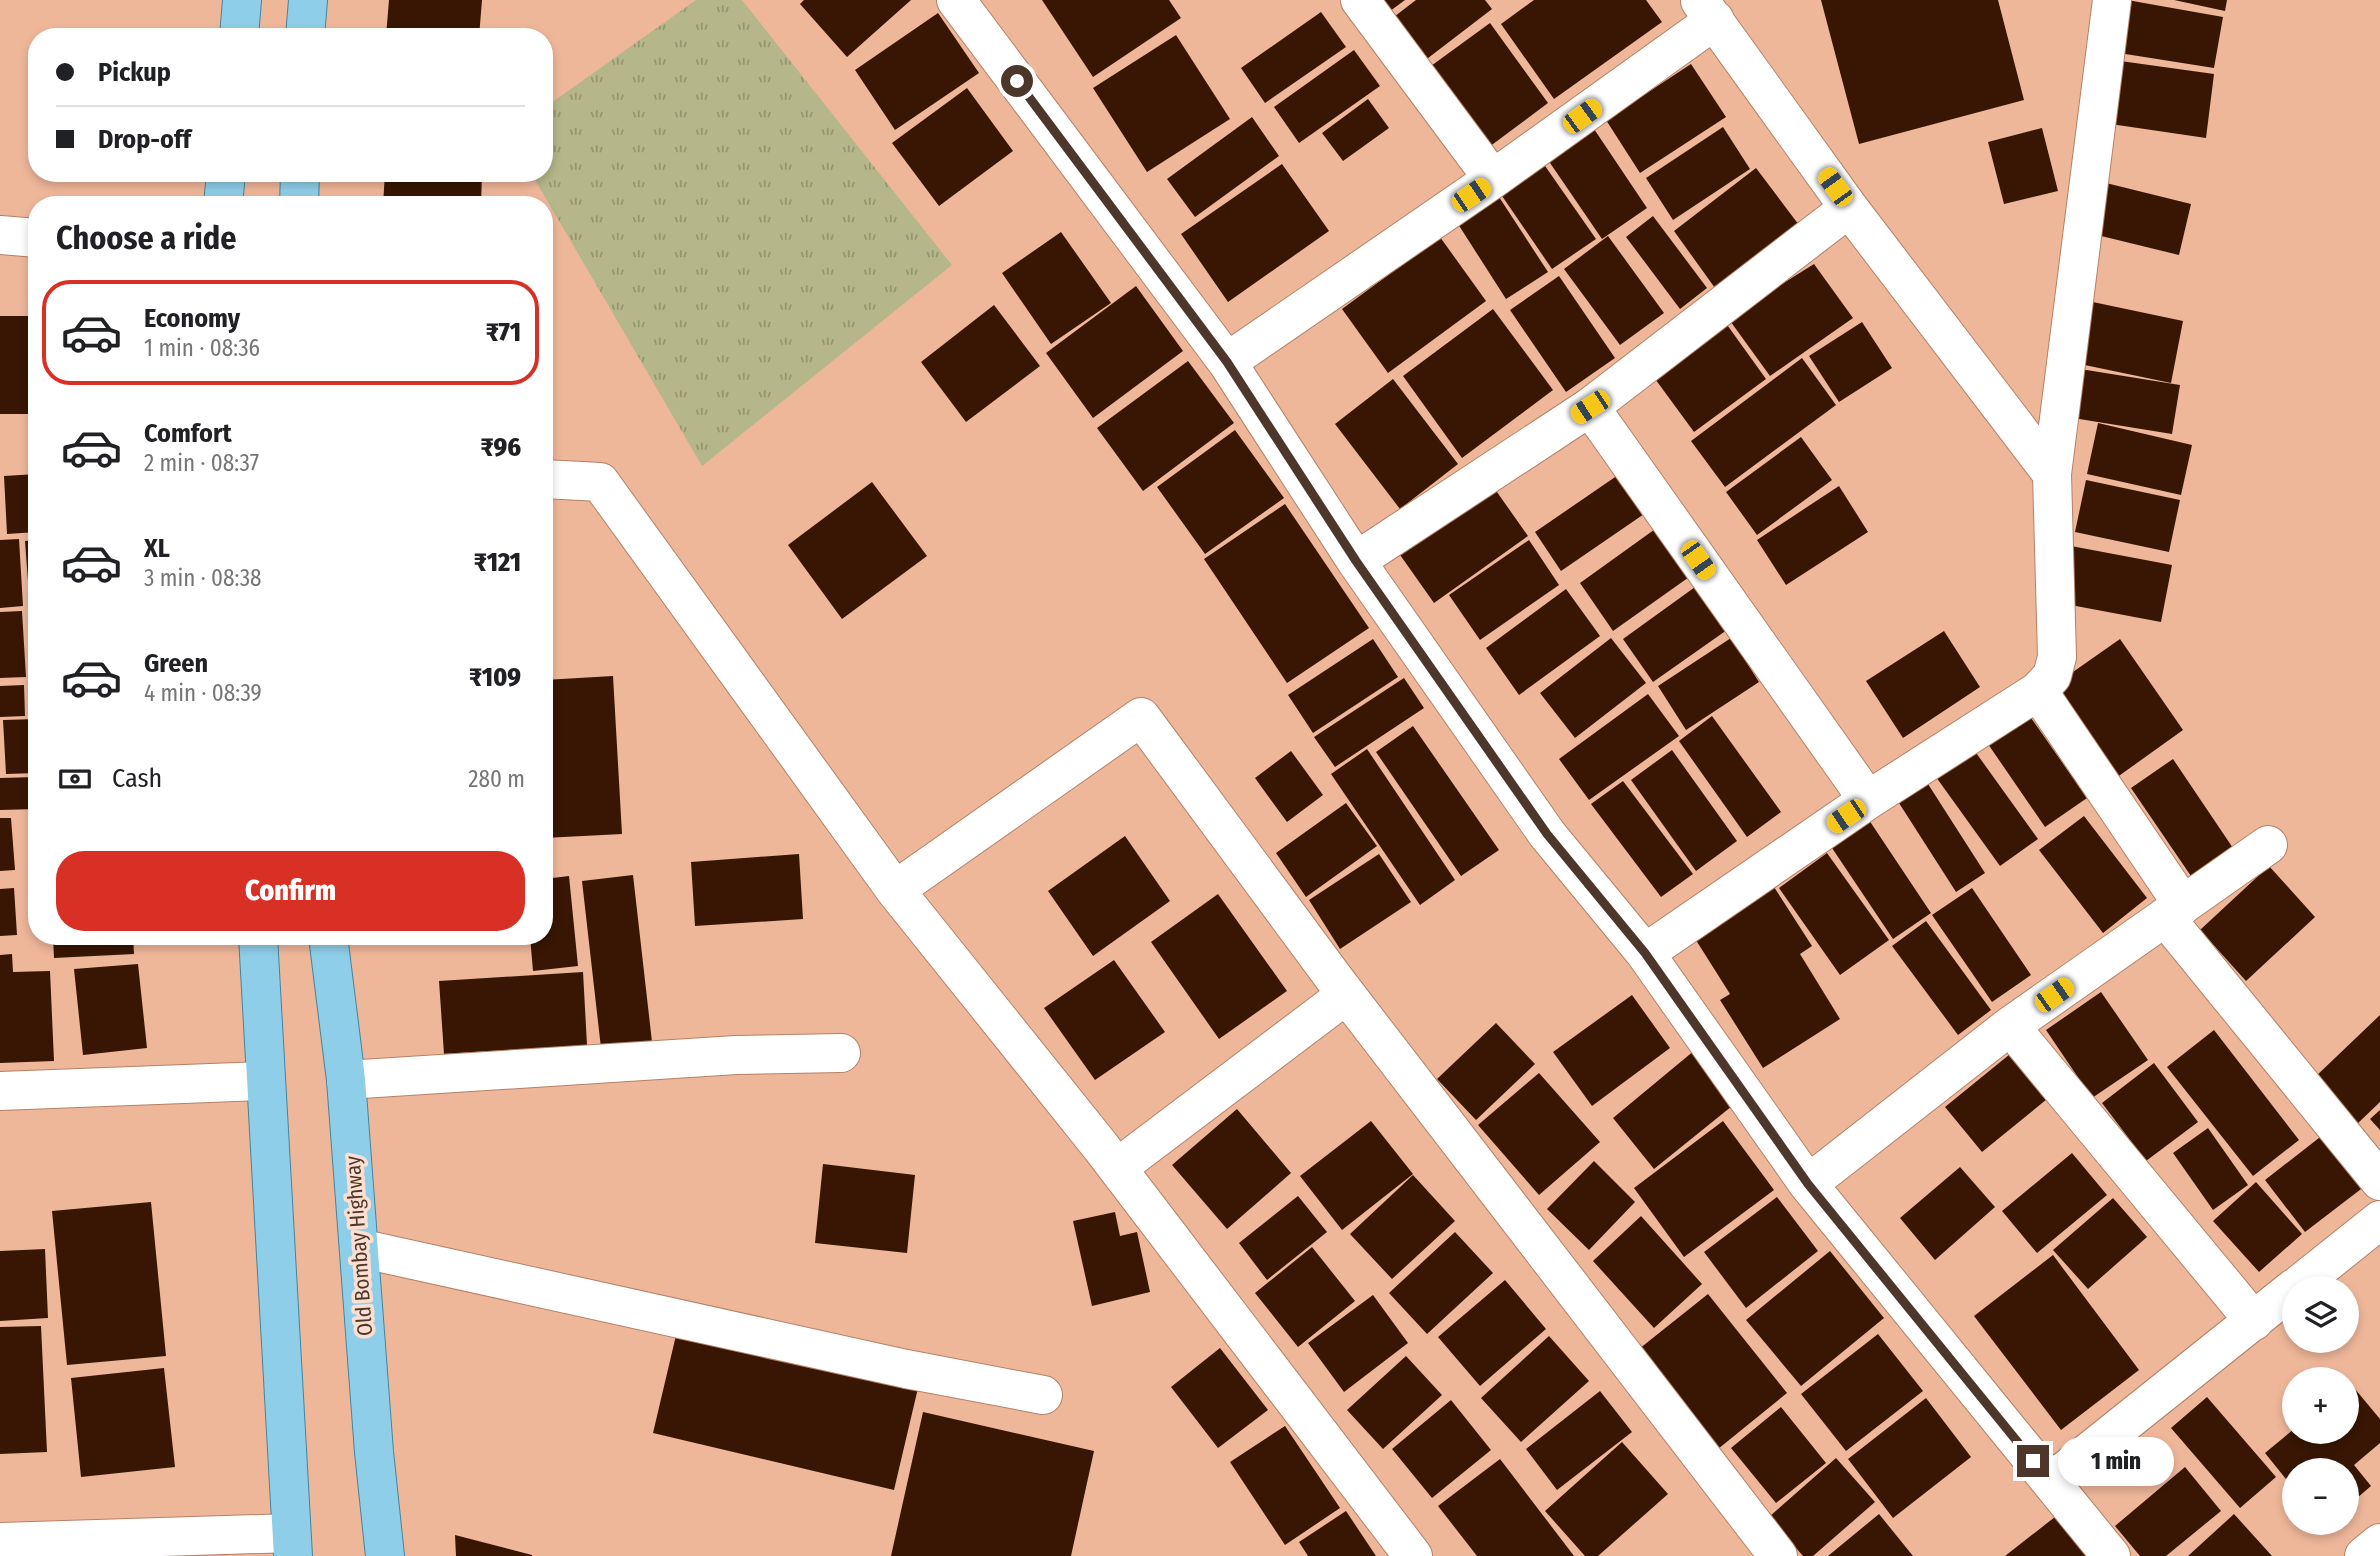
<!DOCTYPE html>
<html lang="en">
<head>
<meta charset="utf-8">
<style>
	body { margin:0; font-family:"Fira Sans Condensed",sans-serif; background:#f2f2f2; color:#202124; height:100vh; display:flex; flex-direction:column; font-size:26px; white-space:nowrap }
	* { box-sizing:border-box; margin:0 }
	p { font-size:23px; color:#757577 }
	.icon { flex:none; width:38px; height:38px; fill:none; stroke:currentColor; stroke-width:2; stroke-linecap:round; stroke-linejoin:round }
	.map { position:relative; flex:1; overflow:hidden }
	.panel { position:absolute; left:28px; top:196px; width:525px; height:749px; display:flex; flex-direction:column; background:#fff; border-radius:28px; box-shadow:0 4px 10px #0003 }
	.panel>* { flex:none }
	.hud { position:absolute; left:28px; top:28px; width:525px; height:154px; border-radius:28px; box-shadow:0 4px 10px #0003; display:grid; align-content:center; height:154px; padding:0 28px; background:#fff }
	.fabs { position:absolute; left:2282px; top:1276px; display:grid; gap:14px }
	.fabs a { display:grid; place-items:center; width:77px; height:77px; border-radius:50%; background:#fff; box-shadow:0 4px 10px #0003; font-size:35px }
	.end { position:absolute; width:32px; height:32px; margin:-16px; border:9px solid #4d372b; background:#fff; box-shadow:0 0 0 4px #fff }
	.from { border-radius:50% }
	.bubble { position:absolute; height:49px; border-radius:24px; background:#fff; box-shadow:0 4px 10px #0003; font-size:23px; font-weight:800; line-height:49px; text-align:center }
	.car { position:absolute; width:21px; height:42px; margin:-21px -10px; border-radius:9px; box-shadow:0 0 5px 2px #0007; background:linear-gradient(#f5c518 24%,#345 0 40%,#f5c518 0 76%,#345 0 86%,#f5c518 0) }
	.hud b { display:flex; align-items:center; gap:24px; height:66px; font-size:26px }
	.hud b+b { border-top:2px solid #e0e0e0 }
	.hud i { width:18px; height:18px; background:#202124 }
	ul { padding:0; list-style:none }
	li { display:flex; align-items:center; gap:21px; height:105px; margin:0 14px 10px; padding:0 14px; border:4px solid transparent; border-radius:28px }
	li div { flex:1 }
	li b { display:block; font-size:26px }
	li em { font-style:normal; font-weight:800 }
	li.selected { border-color:#d93025 }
	li>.icon { width:63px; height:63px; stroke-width:1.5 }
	h2 { padding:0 28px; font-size:32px; line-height:84px }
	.pay { display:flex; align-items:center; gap:18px; height:77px; padding:0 28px; font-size:26px }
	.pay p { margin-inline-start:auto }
	.cta { display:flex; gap:14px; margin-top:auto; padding:14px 28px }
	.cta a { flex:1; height:80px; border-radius:28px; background:#d93025; color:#fff; font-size:28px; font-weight:800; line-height:80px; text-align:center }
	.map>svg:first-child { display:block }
	.park { fill:url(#park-tufts) }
	.building { fill:#381603 }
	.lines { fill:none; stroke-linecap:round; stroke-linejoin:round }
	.street-casing { stroke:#b58065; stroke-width:40 }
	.primary-casing { stroke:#47849b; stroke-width:40 }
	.street { stroke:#fff; stroke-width:38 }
	.primary { stroke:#8fcee8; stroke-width:38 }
	.route { stroke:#4d372b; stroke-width:9 }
	.labels { text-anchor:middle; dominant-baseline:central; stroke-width:7; stroke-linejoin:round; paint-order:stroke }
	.street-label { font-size:21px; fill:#4d372b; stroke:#fcdfd0 }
</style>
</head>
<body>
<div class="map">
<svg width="2380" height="1556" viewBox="0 0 2380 1556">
	<defs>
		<pattern id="park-tufts" width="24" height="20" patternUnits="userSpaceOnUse" patternTransform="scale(1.75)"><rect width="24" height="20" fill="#b5b689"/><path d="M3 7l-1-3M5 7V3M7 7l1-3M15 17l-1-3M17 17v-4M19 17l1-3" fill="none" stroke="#959570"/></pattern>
	</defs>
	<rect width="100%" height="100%" fill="#efb79a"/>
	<path class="park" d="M696,0h46l210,265 -250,201 -171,-293h13v-65z"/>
	<path class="building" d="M389,0h93l-3,37 -93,-1z
		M804,0h107l-64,57 -47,-53z
		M1042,0h127l12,18 -88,59z
		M1375,0h30l-19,14z
		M1416,0h69l7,9 -73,56 -33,-42z
		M1534,0h112l16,22 -108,77 -53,-75z
		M1821,0h177l26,100 -165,44z
		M2127,0l96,17 -9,51 -95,-15z
		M2174,0h53l-2,11z
		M1321,12l25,35 -81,56 -24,-35z
		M938,13l41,60 -84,57 -40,-60z
		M1490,23l58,80 -59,44 -58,-81z
		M1176,35l54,84 -83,53 -54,-84z
		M1354,50l26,36 -81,57 -25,-36z
		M2106,59l108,15 -8,64 -109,-16z
		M1691,64l35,53 -86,56 -34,-53z
		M967,88l46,63 -74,55 -47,-63z
		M1368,99l21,29 -46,33 -21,-28z
		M1252,117l27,39 -84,61 -28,-38z
		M1592,126l55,82 -45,31 -56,-82z
		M1723,127l27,42 -77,51 -27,-42z
		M2042,128l16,63 -54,13 -16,-62z
		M1543,163l53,76 -44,30 -52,-76z
		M1282,164l47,67 -101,71 -47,-68z
		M1756,168l43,57 -84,63 -41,-57z
		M385,173h97l-1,32h-98z
		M2102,182l89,22 -12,51 -90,-22z
		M1499,197l49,75 -42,27 -48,-75z
		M1653,216l54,72 -27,21 -54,-72z
		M1061,232l50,71 -60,41 -49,-71z
		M1608,236l56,77 -44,32 -56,-76z
		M1440,237l46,64 -98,72 -46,-64z
		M1814,264l39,54 -83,58 -42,-58z
		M1559,276l56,82 -49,34 -56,-82z
		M1136,286l47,65 -90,67 -47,-65z
		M2088,301l95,20 -12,62 -96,-20z
		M994,305l46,61 -74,56 -45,-60z
		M1493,309l60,81 -91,68 -59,-82z
		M0,316h37v98h-37z
		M1725,322l41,57 -72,53 -41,-56z
		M1862,322l30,46 -53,34 -30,-46z
		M1802,358l34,47 -111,82 -34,-46z
		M1188,361l46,62 -91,68 -46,-63z
		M2074,368l106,17 -8,49 -105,-17z
		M1393,379l65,85 -58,45 -65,-85z
		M2098,423l94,22 -11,50 -94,-21z
		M1235,430l49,68 -79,56 -48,-67z
		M1801,437l31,43 -75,55 -31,-43z
		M1621,473l26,39 -86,59 -26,-39z
		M37,474v58l-30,2 -3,-58z
		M2086,480l94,20 -11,52 -94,-20z
		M872,482l55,74 -85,63 -54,-74z
		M1492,485l36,51 -94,67 -36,-51z
		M1839,486l29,46 -82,53 -29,-45z
		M1285,504l84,124 -82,55 -83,-124z
		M1658,527l34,48 -79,56 -33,-48z
		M19,539l4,67 -23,2v-68z
		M37,540v68h-7l-5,-67z
		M1529,540l30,45 -79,55 -31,-45z
		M2071,546l101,19 -11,57 -101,-19z
		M1702,582l32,43 -81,57 -30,-43z
		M1566,589l34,47 -81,59 -33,-47z
		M22,611l4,66 -26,1v-66z
		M1944,631l36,56 -77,51 -37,-57z
		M1611,638l35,45 -71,55 -35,-45z
		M1731,638l28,44 -73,48 -28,-44z
		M1373,639l25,38 -85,56 -25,-38z
		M2120,639l63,91 -67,48 -63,-92z
		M613,676l9,158 -78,4v-158z
		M1404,678l20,30 -89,59 -21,-30z
		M24,685l1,31 -25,1v-31z
		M1648,694l31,42 -90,64 -30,-41z
		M2029,715l58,83 -42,29 -57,-83z
		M1712,716l69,96 -34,25 -68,-96z
		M37,719v54l-31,1 -3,-54z
		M1413,726l86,124 -38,26 -85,-124z
		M1367,749l88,131 -35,25 -89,-131z
		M1672,750l65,91 -41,30 -65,-91z
		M1974,750l64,89 -38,27 -64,-89z
		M1291,751l32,44 -36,27 -32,-44z
		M2173,759l62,92 -42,28 -62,-91z
		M37,777v32l-37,1v-32z
		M1623,781l70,93 -32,23 -70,-93z
		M1928,784l57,89 -29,19 -57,-89z
		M1346,803l31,43 -71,51 -30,-44z
		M2084,816l63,82 -44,35 -64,-83z
		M0,818h11l4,52 -15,1z
		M1869,820l62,93 -38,26 -63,-94z
		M1125,836l45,65 -77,55 -45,-65z
		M1827,853l62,87 -49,35 -61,-87z
		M799,854l4,65 -108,7 -4,-64z
		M1379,854l32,48 -71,47 -31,-49z
		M2269,866l46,51 -69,64 -46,-51z
		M633,875l19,167 -51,6 -19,-167z
		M569,876l9,90 -45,5 -3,-35h14v-57z
		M1774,887l38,59 -12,8 40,65 -77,49 -43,-68 10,-6 -36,-57z
		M14,888l3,47 -17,1v-47z
		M1972,888l59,87 -39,27 -60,-87z
		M1218,894l69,97 -68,48 -68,-97z
		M1926,921l65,89 -33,25 -66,-89z
		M53,936h80l1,18 -80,4z
		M12,954l1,18 37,-1 4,90 -54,2v-108z
		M1114,960l51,72 -70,48 -51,-72z
		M138,964l9,84 -64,7 -9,-86z
		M583,972l4,73 -143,9 -5,-73z
		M2101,992l47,68 -56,38 -46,-68z
		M1632,995l38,53 -78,58 -39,-54z
		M2380,1015v87l-24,23 -43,-46z
		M1496,1023l39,41 -59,56 -39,-41z
		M2214,1030l85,110 -46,36 -86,-109z
		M1695,1050l42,52 -83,67 -41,-51z
		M2015,1050l37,45 -70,57 -37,-45z
		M2154,1063l44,59 -52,39 -44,-58z
		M1539,1073l61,69 -61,53 -61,-70z
		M1237,1109l54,64 -64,56 -55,-64z
		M2380,1110v20l-10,-11z
		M1371,1121l42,53 -71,56 -42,-54z
		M1723,1121l51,69 -90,67 -50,-69z
		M2208,1128l40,57 -35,25 -40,-57z
		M2324,1134l41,52 -60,46 -40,-52z
		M2072,1153l35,42 -70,58 -35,-42z
		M1594,1161l41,41 -46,48 -42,-41z
		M823,1164l92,11 -8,78 -92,-10z
		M1960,1167l35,40 -60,53 -35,-42z
		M1413,1175l42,46 -63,58 -42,-45z
		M2256,1182l46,52 -43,38 -46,-51z
		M1298,1196l29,36 -60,48 -28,-37z
		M1777,1197l41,54 -72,57 -42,-56z
		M2113,1198l34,39 -59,52 -35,-39z
		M151,1202l15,154 -99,9 -15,-154z
		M1115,1212l5,24 17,-4 13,60 -58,14 -19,-85z
		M1641,1216l61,68 -48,44 -61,-67z
		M1455,1232l38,41 -66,61 -38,-41z
		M1312,1247l43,54 -57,46 -43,-54z
		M45,1249l3,69 -48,3v-70z
		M1830,1251l54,67 -83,68 -55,-66z
		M2053,1255l86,115 -78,60 -87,-114z
		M1505,1280l41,49 -66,57 -42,-49z
		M1708,1294l79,99 -69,56 -79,-100z
		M1373,1295l35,48 -64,49 -36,-49z
		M41,1326l6,126 -47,2v-127z
		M677,1331l241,57 -24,102 -241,-57z
		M1878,1334l45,57 -77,60 -45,-57z
		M1549,1336l40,45 -68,61 -40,-44z
		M1220,1348l48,62 -50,38 -47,-61z
		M1406,1356l36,39 -59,54 -36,-39z
		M164,1368l11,99 -94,10 -10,-99z
		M2350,1383l30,36v24l-26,22 17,21 -21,18 -3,-4v-30h-53v19l-29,-36 29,-24v3h53v-47z
		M1600,1391l32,41 -75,58 -31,-41z
		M2207,1397l69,80 -36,31 -69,-80z
		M1926,1398l45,59 -78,61 -45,-59z
		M1451,1400l40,50 -59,48 -40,-49z
		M1781,1407l45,56 -50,40 -45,-55z
		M923,1412l171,39 -23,105h-180z
		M1285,1426l55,82 -55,37 -55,-83z
		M1622,1442l46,52 -70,62h-13l-40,-45z
		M1836,1458l39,44 -62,54h-10l-34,-39z
		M1500,1459l74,97h-97l-39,-50z
		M2185,1467l36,44 -55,45h-26l-25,-30z
		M1346,1511l30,45h-68l-9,-14z
		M2060,1513l33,43h-88z
		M1879,1514l34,42h-85z
		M2234,1514l38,42h-84z
		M455,1535l77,20v1h-76z"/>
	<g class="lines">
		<defs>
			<path id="street" d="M956,0l271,362 129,199 191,273 98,119 163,231 303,372
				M1360,0l133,179
				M1700,1l149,207 203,266
				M0,235l37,3
				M1227,362l266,-183 222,-159
				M1590,407l278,393
				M544,479l56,3 295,408 206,257 312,409
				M1356,561l234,-154 259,-199
				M2038,691l145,214
				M895,890l246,-173 195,264 442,575
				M2165,917l215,264
				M1645,953l223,-153 170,-109 14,-15 5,-19 -5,-183 60,-474
				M2010,1026l244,295
				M346,1080l390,-25 105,-2
				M0,1091l265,-10
				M1117,1168l229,-173
				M1808,1184l202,-158 258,-181
				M359,1248l547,121 137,26
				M2295,1288l85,-68
				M2051,1482l243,-194
				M0,1542l291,-9
				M2364,1556l16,-13"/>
			<path id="primary" d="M239,37l3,-37
				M305,37l3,-37
				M223,205l3,-32
				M299,205l1,-32
				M258,936l35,620
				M328,936l18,144 28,372 11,104"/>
		</defs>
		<use href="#street" class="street-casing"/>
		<use href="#primary" class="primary-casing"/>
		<use href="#street" class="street"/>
		<use href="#primary" class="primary"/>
	</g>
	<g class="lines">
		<path class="route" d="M1017,81l210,281 129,199 191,273 98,119 163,231 225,277"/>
	</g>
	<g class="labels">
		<g class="street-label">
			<text transform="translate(359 1246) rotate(-94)">Old Bombay Highway</text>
		</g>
	</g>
</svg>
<div class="fabs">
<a><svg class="icon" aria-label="layers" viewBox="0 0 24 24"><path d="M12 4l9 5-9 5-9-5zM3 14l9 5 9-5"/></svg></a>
<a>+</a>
<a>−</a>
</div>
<i class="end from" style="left:1017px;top:81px"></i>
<i class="end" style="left:2033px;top:1461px"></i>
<div class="bubble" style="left:2058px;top:1437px;width:116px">1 min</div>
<i class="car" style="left:1582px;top:116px;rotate:54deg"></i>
<i class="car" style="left:1835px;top:187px;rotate:324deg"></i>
<i class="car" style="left:1471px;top:195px;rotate:56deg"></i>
<i class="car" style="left:1590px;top:407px;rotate:237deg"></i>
<i class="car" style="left:1698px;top:560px;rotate:145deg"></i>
<i class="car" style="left:1846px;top:816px;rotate:236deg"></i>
<i class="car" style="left:2054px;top:995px;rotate:55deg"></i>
<div class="hud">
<b><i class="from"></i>Pickup</b>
<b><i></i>Drop-off</b>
</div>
<section class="panel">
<h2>Choose a ride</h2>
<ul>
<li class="selected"><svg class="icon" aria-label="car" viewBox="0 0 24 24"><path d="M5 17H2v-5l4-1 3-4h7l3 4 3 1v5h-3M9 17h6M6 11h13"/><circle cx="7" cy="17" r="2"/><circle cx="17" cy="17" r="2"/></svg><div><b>Economy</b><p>1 min · 08:36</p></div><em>₹71</em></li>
<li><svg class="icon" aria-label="car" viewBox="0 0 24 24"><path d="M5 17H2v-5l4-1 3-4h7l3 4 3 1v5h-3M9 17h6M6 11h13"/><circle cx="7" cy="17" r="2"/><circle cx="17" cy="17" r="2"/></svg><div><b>Comfort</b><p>2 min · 08:37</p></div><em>₹96</em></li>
<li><svg class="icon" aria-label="car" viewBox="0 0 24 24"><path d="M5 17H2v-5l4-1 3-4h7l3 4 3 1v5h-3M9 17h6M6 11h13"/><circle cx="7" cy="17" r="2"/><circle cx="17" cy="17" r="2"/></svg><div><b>XL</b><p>3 min · 08:38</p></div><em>₹121</em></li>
<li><svg class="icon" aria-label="car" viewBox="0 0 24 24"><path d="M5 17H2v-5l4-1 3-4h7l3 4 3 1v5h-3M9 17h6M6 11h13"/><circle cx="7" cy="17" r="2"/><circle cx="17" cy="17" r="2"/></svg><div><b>Green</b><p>4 min · 08:39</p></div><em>₹109</em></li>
</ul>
<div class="pay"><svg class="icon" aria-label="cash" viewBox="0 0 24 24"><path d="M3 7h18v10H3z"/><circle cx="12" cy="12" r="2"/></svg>Cash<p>280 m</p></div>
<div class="cta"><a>Confirm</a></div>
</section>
</div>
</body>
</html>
